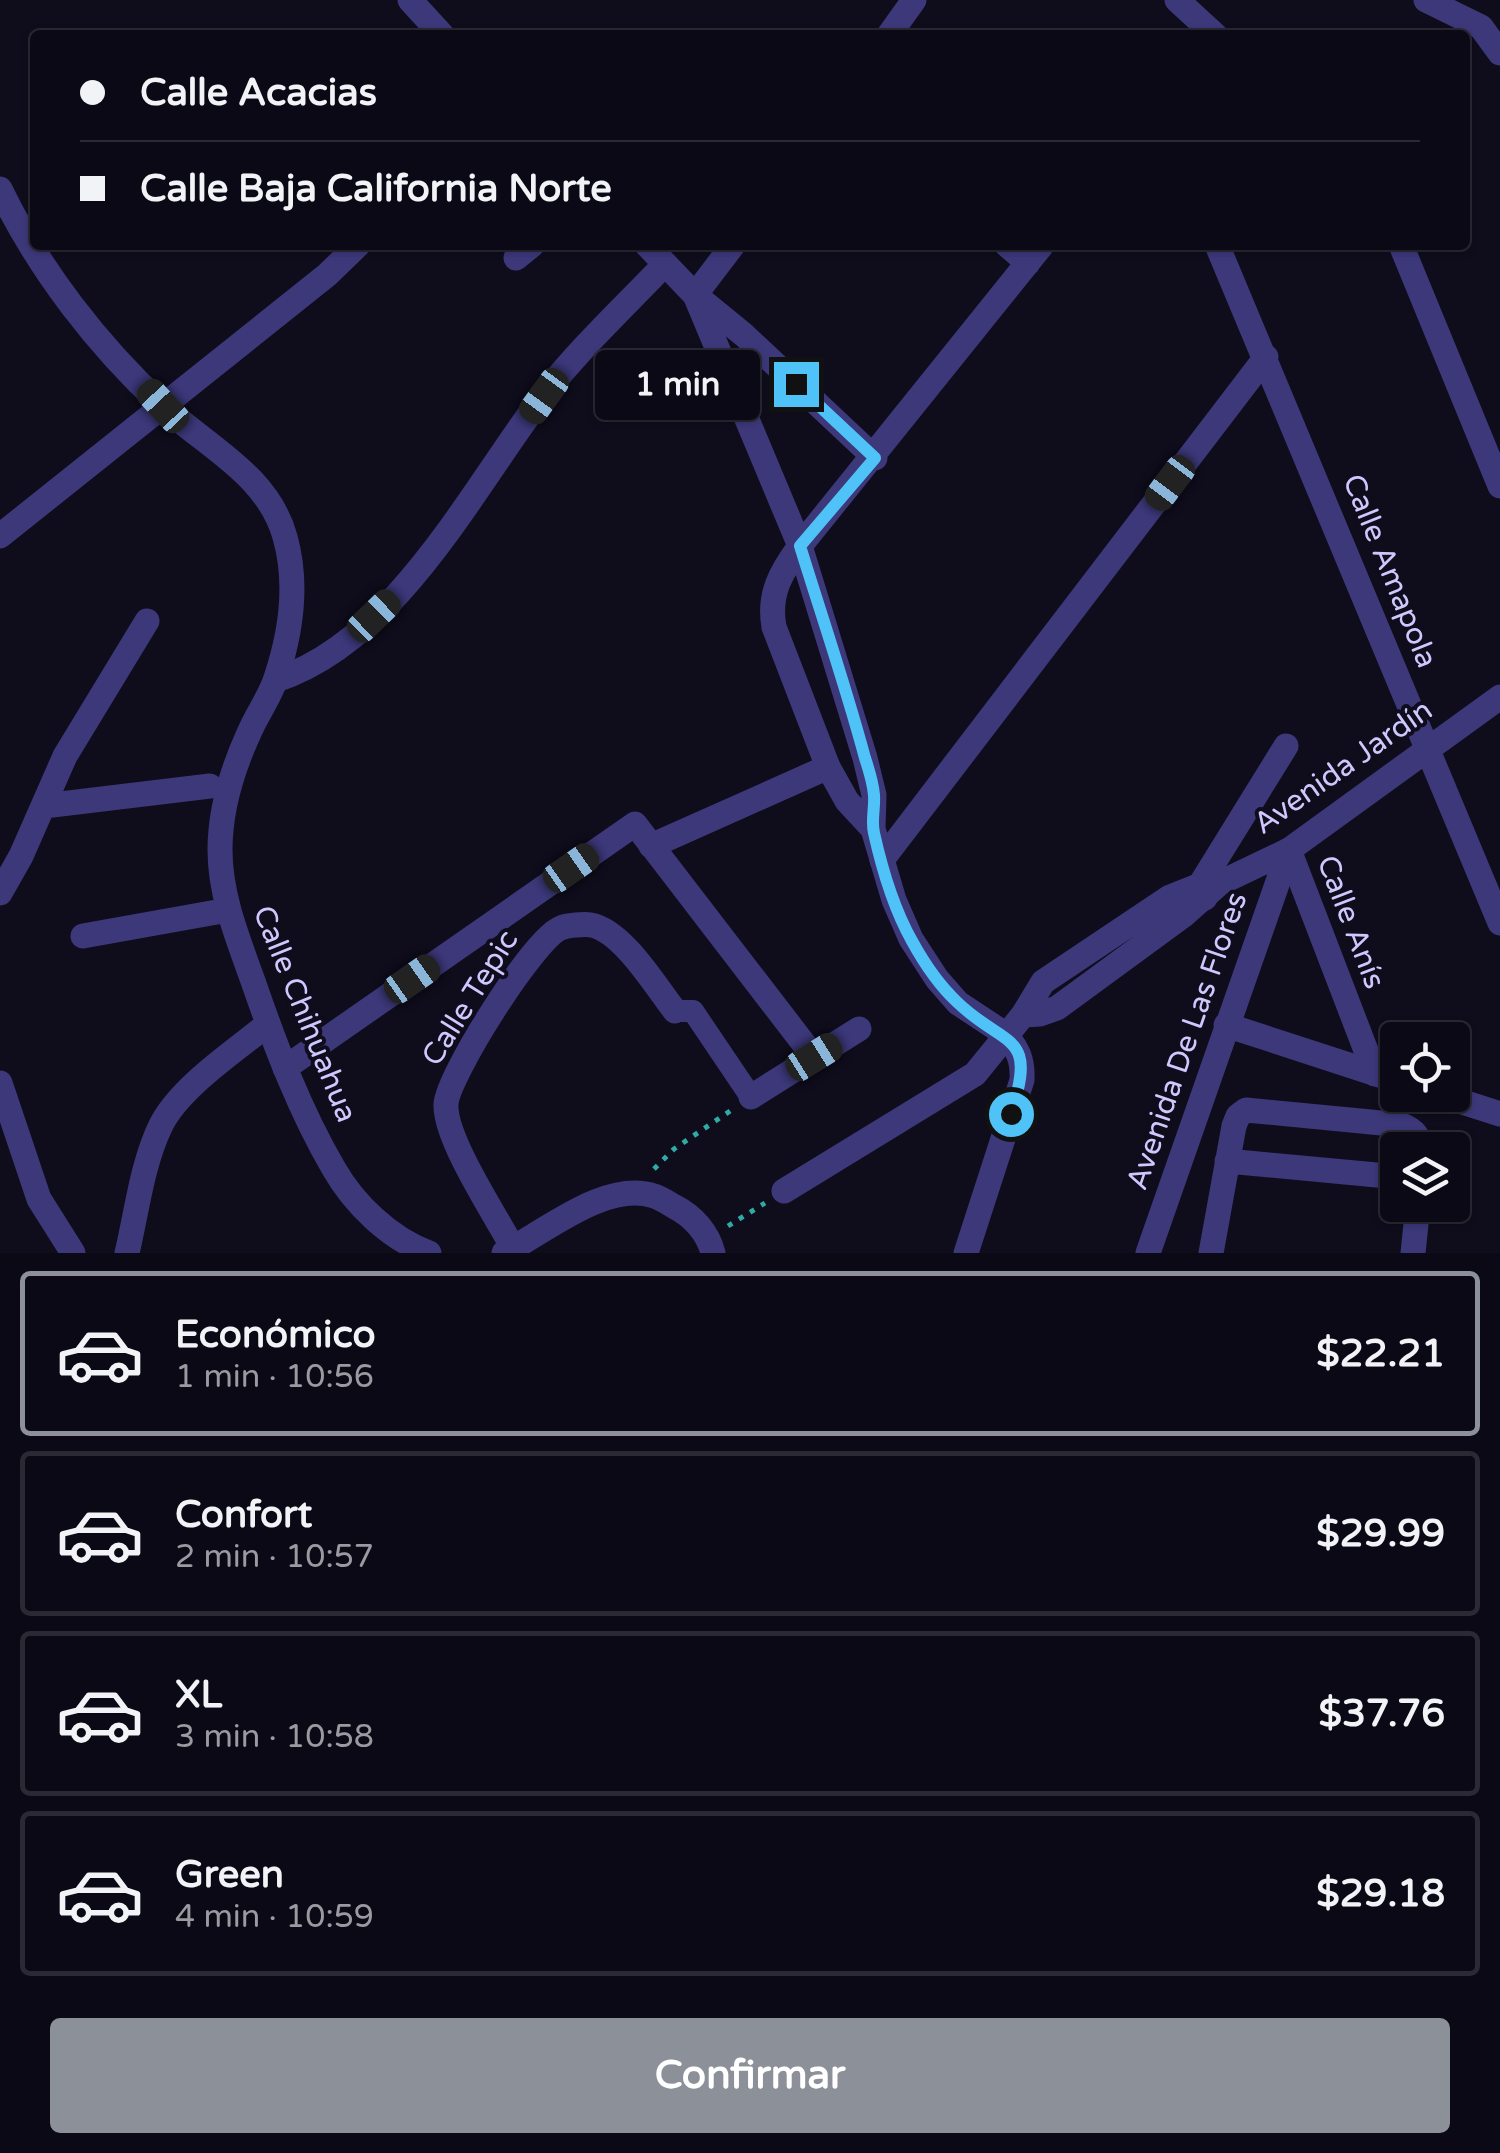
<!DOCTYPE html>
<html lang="es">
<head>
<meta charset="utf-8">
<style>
	body { margin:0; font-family:"Varela Round",sans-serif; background:#14121e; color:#f1f3f6; height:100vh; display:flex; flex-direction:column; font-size:38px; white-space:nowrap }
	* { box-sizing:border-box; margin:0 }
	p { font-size:32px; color:#9a9aa0 }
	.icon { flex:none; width:55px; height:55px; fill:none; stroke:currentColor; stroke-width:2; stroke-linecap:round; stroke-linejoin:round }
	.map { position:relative; height:1253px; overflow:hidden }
	.side { display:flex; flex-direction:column; background:#0b0915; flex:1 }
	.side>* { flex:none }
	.top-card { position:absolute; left:30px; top:30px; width:1440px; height:220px; border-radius:10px; box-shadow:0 2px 8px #0004,0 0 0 2px #2b2a34; display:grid; align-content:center; height:220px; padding:0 50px; background:#0b0915 }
	.buttons { position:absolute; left:1380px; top:1022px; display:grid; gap:20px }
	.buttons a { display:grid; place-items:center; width:90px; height:90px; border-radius:10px; background:#0b0915; box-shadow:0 2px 8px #0004,0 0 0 2px #2b2a34; font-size:50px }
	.end { position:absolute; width:45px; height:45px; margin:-22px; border:12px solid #4fc3f7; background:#111; box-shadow:0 0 0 5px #111 }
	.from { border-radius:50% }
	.bubble { position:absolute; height:70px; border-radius:10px; background:#0b0915; box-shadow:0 2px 8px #0004,0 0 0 2px #2b2a34; font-size:32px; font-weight:700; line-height:70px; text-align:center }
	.car { position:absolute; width:30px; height:60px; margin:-30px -15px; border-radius:12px; box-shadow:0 0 8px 2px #0007; background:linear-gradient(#222 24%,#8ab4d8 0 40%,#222 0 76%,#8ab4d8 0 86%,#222 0) }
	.top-card b { display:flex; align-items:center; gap:35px; height:95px; font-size:38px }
	.top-card b+b { border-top:2px solid #2b2a34 }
	.top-card i { width:25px; height:25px; background:#f1f3f6 }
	ul { padding:18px 0 0; list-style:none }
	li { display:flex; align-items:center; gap:30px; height:165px; margin:0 20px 15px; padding:0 30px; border:5px solid #2b2a34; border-radius:10px }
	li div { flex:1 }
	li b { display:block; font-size:38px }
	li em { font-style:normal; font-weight:700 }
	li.selected { border-color:#8c9099 }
	li>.icon { width:90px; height:90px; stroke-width:1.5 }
	.primary-button { display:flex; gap:20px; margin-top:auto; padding:20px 50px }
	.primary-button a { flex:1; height:115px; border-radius:10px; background:#8c9099; color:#fff; font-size:40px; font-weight:700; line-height:115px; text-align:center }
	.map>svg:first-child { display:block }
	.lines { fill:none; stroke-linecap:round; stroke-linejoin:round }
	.path { stroke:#2faba6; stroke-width:5; stroke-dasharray:5 8; stroke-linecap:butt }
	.pedestrian { stroke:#3c387a; stroke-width:22 }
	.minor { stroke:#3c387a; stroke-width:25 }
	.tertiary { stroke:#3c387a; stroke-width:25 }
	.route { stroke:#4fc3f7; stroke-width:12 }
	.labels { text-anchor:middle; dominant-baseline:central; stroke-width:8; stroke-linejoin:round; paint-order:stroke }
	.street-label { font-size:30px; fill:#cfc8fe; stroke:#0f0c1c }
</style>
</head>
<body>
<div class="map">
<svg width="1500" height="1253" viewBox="0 0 1500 1253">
	<rect width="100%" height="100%" fill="#0f0c1c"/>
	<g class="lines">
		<path class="path" d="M654,1169l20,-20 59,-40
			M728,1226l37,-23"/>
		<path class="pedestrian" d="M675,1011h18l58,86"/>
		<path class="minor" d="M1426,0l55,27 19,26
			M889,35l25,-35
			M733,245l-38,50 49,40 131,123
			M1007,245l21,18
			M1217,245l283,678
			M516,258l16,-13
			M0,536l327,-261 31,-30
			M800,546l242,-301
			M276,680c120,-39 196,-191 269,-287 36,-46 80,-87 120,-129
			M44,806l166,-20
			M651,846l177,-79
			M1289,850l86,224
			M882,860l384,-503
			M0,893l21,-37 44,-100 82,-135
			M1205,898l-5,-13 86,-139
			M83,936l145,-26
			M285,1068l350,-244 179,233
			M0,1083l39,116 34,54
			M751,1097l108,-68
			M1227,1161l171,16
			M513,1248c-17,-32 -69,-110 -67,-144 2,-29 89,-167 115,-176 6,-3 24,-4 30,-3 32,6 65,62 84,86
			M127,1253c10,-42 15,-89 34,-128 19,-38 74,-74 107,-101
			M966,1253l56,-173c1,-20 -4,-31 -17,-46
			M1211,1253l23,-127 4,-10 8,-6 156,15c12,5 18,11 18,25
			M1413,1253l5,-48"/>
		<path class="tertiary" d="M410,0l32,35
			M1177,0l38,35
			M0,189c39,81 98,157 163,217 44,41 105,69 122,131 13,46 6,96 -9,141 -6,19 -19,36 -27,55 -16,35 -29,77 -29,117 0,46 18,89 33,131 22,64 47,130 81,188 20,35 56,70 95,84
			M647,245l48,50 105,251 65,212 9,37 -1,34 21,71 17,39 26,40 21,24 47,31
			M1401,245l99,241
			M800,546c-19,26 -32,48 -26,81l54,140 19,34 26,28
			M1023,1015l17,-1 17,-6 127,-93 36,-32 69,-33 211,-153
			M1226,1025l172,56
			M1441,1095l59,19
			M784,1191l191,-117 48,-59 20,-33 127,-85 30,-12 20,-2
			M504,1253c41,-21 102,-73 150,-57 7,2 14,7 21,11 18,9 33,26 38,46
			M1148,1253l141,-403"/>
	</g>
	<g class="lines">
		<path class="route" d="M796,384l79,74 -75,88c22,71 46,141 65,212 4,12 8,25 9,37 1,13 -3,26 0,38 8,36 20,76 38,108 12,22 27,44 45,61 49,47 81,29 54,112"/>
	</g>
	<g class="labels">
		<g class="street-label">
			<text transform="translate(1390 571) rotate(68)">Calle Amapola</text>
			<text transform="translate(1343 767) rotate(-35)">Avenida Jardín</text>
			<text transform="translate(1351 922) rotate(69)">Calle Anís</text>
			<text transform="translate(470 998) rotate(-58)">Calle Tepic</text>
			<text transform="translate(305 1014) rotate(68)">Calle Chihuahua</text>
			<text transform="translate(1187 1041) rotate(-71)">Avenida De Las Flores</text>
		</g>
	</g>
</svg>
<div class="buttons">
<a><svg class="icon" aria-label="locate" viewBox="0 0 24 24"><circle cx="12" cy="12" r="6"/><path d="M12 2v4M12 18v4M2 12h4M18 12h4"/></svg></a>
<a><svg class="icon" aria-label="layers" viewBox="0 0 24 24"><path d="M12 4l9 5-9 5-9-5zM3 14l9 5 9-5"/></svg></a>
</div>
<i class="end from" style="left:1011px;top:1114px"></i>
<i class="end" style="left:796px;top:384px"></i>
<div class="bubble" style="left:595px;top:350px;width:165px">1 min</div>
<i class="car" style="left:544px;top:396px;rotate:216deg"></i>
<i class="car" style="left:163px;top:406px;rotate:317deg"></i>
<i class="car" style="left:1170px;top:483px;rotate:217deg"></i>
<i class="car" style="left:374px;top:616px;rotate:46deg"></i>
<i class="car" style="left:571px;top:868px;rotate:55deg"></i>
<i class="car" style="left:412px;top:979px;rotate:55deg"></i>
<i class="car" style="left:814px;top:1057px;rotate:58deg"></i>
<div class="top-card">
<b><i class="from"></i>Calle Acacias</b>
<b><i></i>Calle Baja California Norte</b>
</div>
</div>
<section class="side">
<ul>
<li class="selected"><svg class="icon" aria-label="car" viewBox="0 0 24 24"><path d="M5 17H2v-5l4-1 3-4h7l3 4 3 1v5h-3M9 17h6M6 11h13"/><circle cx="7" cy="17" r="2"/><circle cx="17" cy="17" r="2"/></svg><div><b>Económico</b><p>1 min · 10:56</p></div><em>$22.21</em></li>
<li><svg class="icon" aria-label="car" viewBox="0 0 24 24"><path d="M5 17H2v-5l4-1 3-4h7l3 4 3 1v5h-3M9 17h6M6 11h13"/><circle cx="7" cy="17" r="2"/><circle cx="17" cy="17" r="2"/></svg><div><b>Confort</b><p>2 min · 10:57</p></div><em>$29.99</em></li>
<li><svg class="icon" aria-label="car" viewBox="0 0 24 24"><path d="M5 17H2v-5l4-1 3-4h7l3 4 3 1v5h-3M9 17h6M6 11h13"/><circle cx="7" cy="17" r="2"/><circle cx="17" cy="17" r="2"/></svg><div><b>XL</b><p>3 min · 10:58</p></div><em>$37.76</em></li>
<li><svg class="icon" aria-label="car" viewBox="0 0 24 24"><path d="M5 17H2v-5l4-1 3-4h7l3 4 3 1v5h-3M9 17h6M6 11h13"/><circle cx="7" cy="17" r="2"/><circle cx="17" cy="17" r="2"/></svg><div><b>Green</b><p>4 min · 10:59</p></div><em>$29.18</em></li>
</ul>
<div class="primary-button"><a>Confirmar</a></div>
</section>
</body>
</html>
